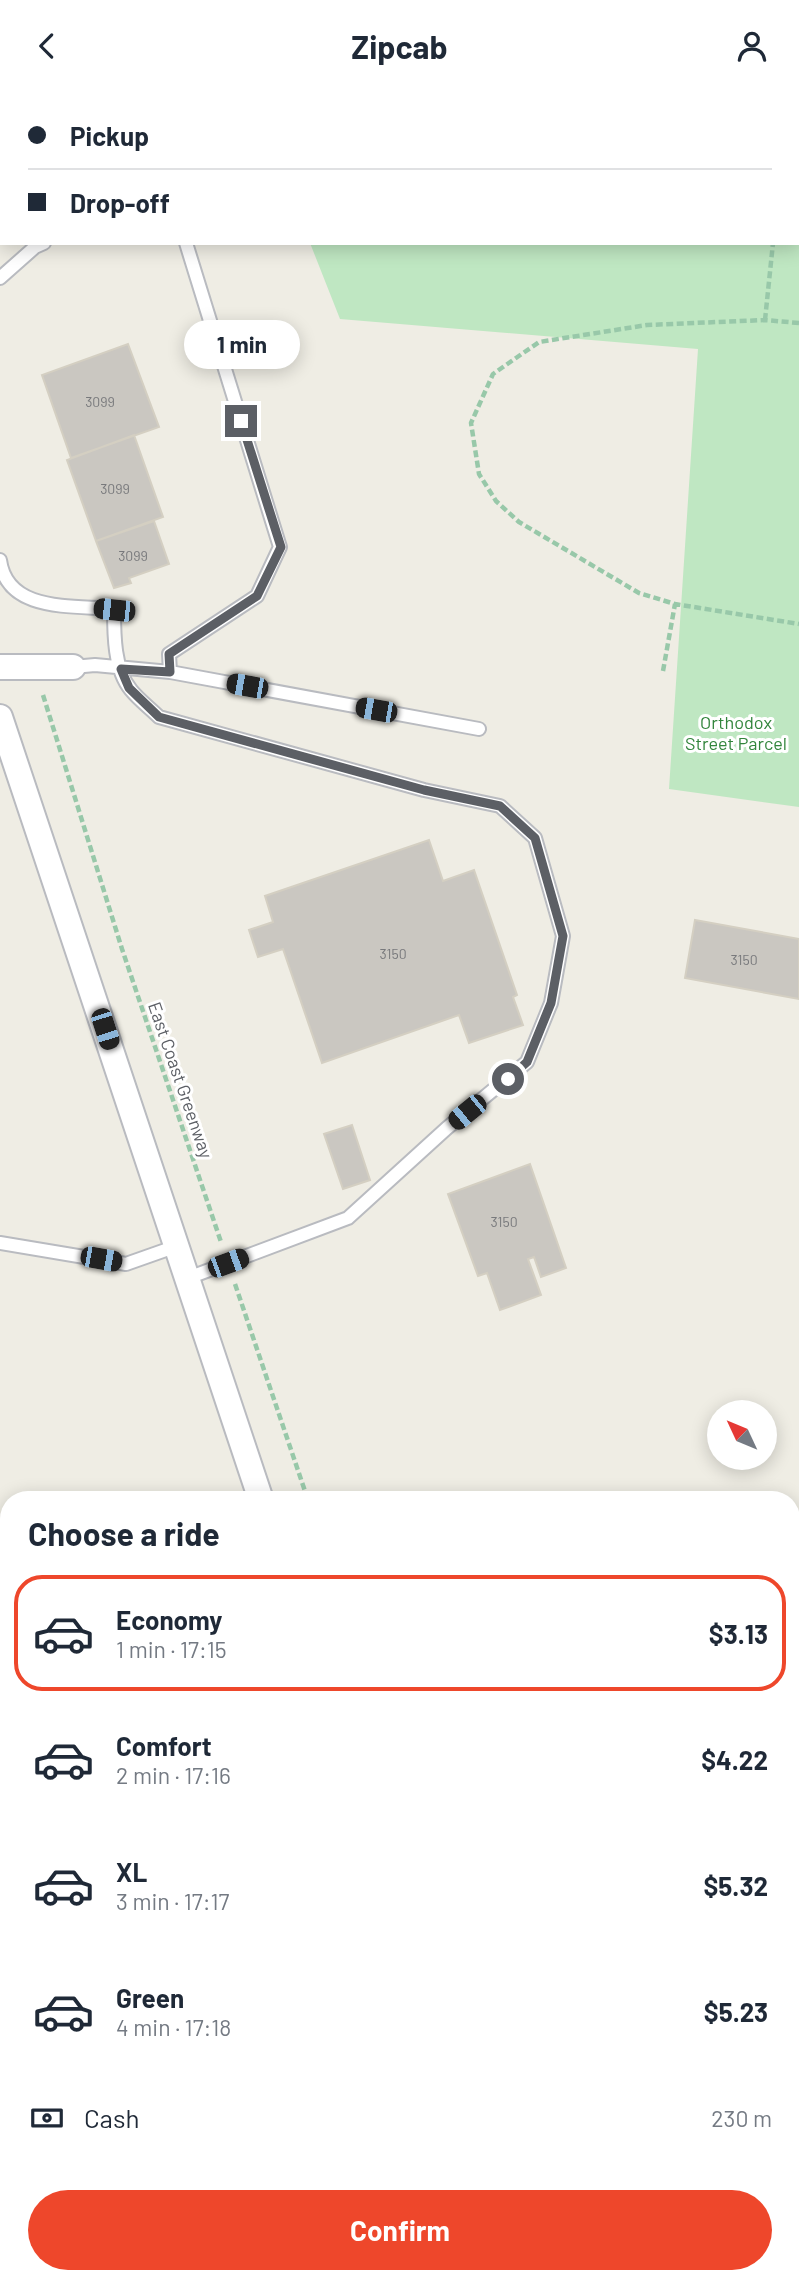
<!DOCTYPE html>
<html lang="en">
<head>
<meta charset="utf-8">
<style>
	body { margin:0; font-family:Barlow,sans-serif; background:#f2f2f3; color:#1f2937; height:100vh; display:flex; flex-direction:column; font-size:26px; white-space:nowrap }
	* { box-sizing:border-box; margin:0 }
	p { font-size:23px; color:#747a83 }
	.icon { flex:none; width:38px; height:38px; fill:none; stroke:currentColor; stroke-width:2; stroke-linecap:round; stroke-linejoin:round }
	.map { position:relative; flex:1; overflow:hidden }
	.drawer { position:absolute; left:0px; top:1400px; width:800px; height:793px; display:flex; flex-direction:column; background:#fff; border-radius:28px 28px 0 0; box-shadow:0 4px 18px #0003 }
	.drawer>* { flex:none }
	.guide { position:absolute; left:0px; top:0px; width:800px; height:154px; box-shadow:0 4px 18px #0003; display:grid; align-content:center; height:154px; padding:0 28px; background:#fff }
	.needle { width:46px; rotate:314deg }
	.controls { position:absolute; left:707px; top:1309px; display:grid; gap:14px }
	.controls a { display:grid; place-items:center; width:70px; height:70px; border-radius:50%; background:#fff; box-shadow:0 4px 18px #0003; font-size:35px }
	.end { position:absolute; width:32px; height:32px; margin:-16px; border:9px solid #5c5f65; background:#fff; box-shadow:0 0 0 4px #fff }
	.from { border-radius:50% }
	.bubble { position:absolute; height:49px; border-radius:24px; background:#fff; box-shadow:0 4px 18px #0003; font-size:23px; font-weight:700; line-height:49px; text-align:center }
	.car { position:absolute; width:21px; height:42px; margin:-21px -10px; border-radius:9px; box-shadow:0 0 5px 2px #0007; background:linear-gradient(#222 24%,#8ab4d8 0 40%,#222 0 76%,#8ab4d8 0 86%,#222 0) }
	.guide b { display:flex; align-items:center; gap:24px; height:66px; font-size:26px }
	.guide b+b { border-top:2px solid #e0e1e3 }
	.guide i { width:18px; height:18px; background:#1f2937 }
	ul { padding:0; list-style:none }
	li { display:flex; align-items:center; gap:21px; height:116px; margin:0 14px 10px; padding:0 14px; border:4px solid transparent; border-radius:28px }
	li div { flex:1 }
	li b { display:block; font-size:26px }
	li em { font-style:normal; font-weight:700 }
	li.selected { border-color:#ee472b }
	li>.icon { width:63px; height:63px; stroke-width:1.5 }
	h2 { padding:0 28px; font-size:32px; line-height:84px }
	.pay { display:flex; align-items:center; gap:18px; height:77px; padding:0 28px; font-size:26px }
	.pay p { margin-inline-start:auto }
	.action { display:flex; gap:14px; margin-top:auto; padding:14px 28px }
	.action a { flex:1; height:80px; border-radius:42px; background:#ee472b; color:#fff; font-size:28px; font-weight:700; line-height:80px; text-align:center }
	header { display:flex; justify-content:space-between; align-items:center; height:91px; padding:0 28px; background:#fff; font-size:32px; font-weight:700 }
	.map>svg:first-child { display:block }
	.green { fill:#bfe7c2 }
	.building { fill:#cac7c1; stroke:#d4cfc2; stroke-width:2 }
	.lines { fill:none; stroke-linecap:round; stroke-linejoin:round }
	.lane-casing { stroke:#b9bbc0; stroke-width:16 }
	.street-casing { stroke:#b9bbc0; stroke-width:28 }
	.path { stroke:#98c8a9; stroke-width:4.5; stroke-dasharray:7 3.5; stroke-linecap:butt }
	.lane { stroke:#fff; stroke-width:12 }
	.street { stroke:#fff; stroke-width:24 }
	.route { stroke:#5c5f65; stroke-width:9 }
	.labels { text-anchor:middle; dominant-baseline:central; stroke-width:6; stroke-linejoin:round; paint-order:stroke }
	.number-label { font-size:14px; fill:#78797c }
	.park-label { font-size:18px; fill:#32853c; stroke:#fff }
	.street-label { font-size:18px; fill:#5c5f65; stroke:#fff }
</style>
</head>
<body>
<header><svg class="icon" aria-label="back" viewBox="0 0 24 24"><path d="M15 5l-7 7 7 7"/></svg>Zipcab<svg class="icon" aria-label="person" viewBox="0 0 24 24"><circle cx="12" cy="8" r="4"/><path d="M4 21q1-7 8-7t8 7"/></svg></header>
<div class="map">
<svg width="799" height="2192" viewBox="0 0 799 2192">
	<rect width="100%" height="100%" fill="#efede4"/>
	<path class="green" d="M241,0h558v716l-130,-18 29,-440 -358,-30 -30,-76h488v-150z"/>
	<path class="building" d="M128,253l31,83 -88,31 -29,-83z
		M134,344l29,82 -67,24 -29,-81z
		M154,430l15,43 -40,14 2,5 -17,5 -18,-47z
		M429,749l14,41 31,-11 43,125 -4,2 10,28 -54,18 -10,-28 -137,48 -39,-114 -25,8 -9,-27 24,-8 -8,-26z
		M695,829l104,19v60l-114,-21z
		M352,1034l18,55 -27,9 -19,-55z
		M530,1073l36,104 -25,9 -7,-20 -6,2 13,36 -41,15 -13,-37 -9,3 -30,-82z
		M0,1882l9,2v217l-3,-1 -2,7 -4,-1z"/>
	<g class="lines">
		<defs>
			<path id="lane" d="M0,187l35,-31 9,-4
				M0,469c7,53 73,45 114,49 0,25 0,61 17,81 8,10 19,18 28,27l265,73 76,16 35,32 28,98 -12,67 -24,59 -80,66 -99,90 -160,60
				M73,576l22,-2 75,7 -1,-18 88,-58 23,-49 -94,-304
				M170,581l309,57
				M0,1152l126,21 51,-18
				M791,1506l8,-1
				M791,1700l8,-1
				M0,1838l9,2
				M791,1956l8,2
				M36,2192l5,-8"/>
			<path id="street" d="M0,576h73
				M0,626l261,783
				M378,2192l1,-8"/>
		</defs>
		<use href="#lane" class="lane-casing"/>
		<use href="#street" class="street-casing"/>
		<path class="path" d="M375,0l2,2
			M798,110l1,-2
			M765,229l8,-77
			M799,232l-34,-3 -118,5 -108,17 -46,32 -22,49 8,51 17,27 23,21 120,71 36,11 124,20
			M663,580l12,-67
			M43,604l79,254 99,293
			M235,1193l73,216
			M421,2192v-8"/>
		<use href="#lane" class="lane"/>
		<use href="#street" class="street"/>
	</g>
	<g class="lines">
		<path class="route" d="M241,330l40,126 -24,49 -88,58 1,18 -49,-3 8,19 30,29 265,73 76,16 35,32 28,98 -12,67 -24,59 -19,17"/>
	</g>
	<g class="labels">
		<g class="number-label">
			<text x="100" y="310">3099</text>
			<text x="115" y="397">3099</text>
			<text x="133" y="464">3099</text>
			<text x="393" y="862">3150</text>
			<text x="744" y="868">3150</text>
			<text x="504" y="1130">3150</text>
		</g>
		<g class="park-label">
			<text x="736" y="631">Orthodox<tspan x="736" dy="21">Street Parcel</tspan></text>
		</g>
		<g class="street-label">
			<text transform="translate(181 989) rotate(71)">East Coast Greenway</text>
		</g>
	</g>
</svg>
<div class="controls">
<a><svg class="needle" viewBox="-14 -14 28 28"><path d="M0-13l5 13h-10z" fill="#e53935"/><path d="M0 13l5-13h-10z" fill="#747a83"/></svg></a>
</div>
<i class="end from" style="left:508px;top:988px"></i>
<i class="end" style="left:241px;top:330px"></i>
<div class="bubble" style="left:184px;top:229px;width:116px">1 min</div>
<i class="car" style="left:114px;top:519px;rotate:276deg"></i>
<i class="car" style="left:247px;top:595px;rotate:280deg"></i>
<i class="car" style="left:376px;top:619px;rotate:280deg"></i>
<i class="car" style="left:105px;top:938px;rotate:162deg"></i>
<i class="car" style="left:467px;top:1021px;rotate:231deg"></i>
<i class="car" style="left:101px;top:1168px;rotate:100deg"></i>
<i class="car" style="left:228px;top:1172px;rotate:70deg"></i>
<div class="guide">
<b><i class="from"></i>Pickup</b>
<b><i></i>Drop-off</b>
</div>
<section class="drawer">
<h2>Choose a ride</h2>
<ul>
<li class="selected"><svg class="icon" aria-label="car" viewBox="0 0 24 24"><path d="M5 17H2v-5l4-1 3-4h7l3 4 3 1v5h-3M9 17h6M6 11h13"/><circle cx="7" cy="17" r="2"/><circle cx="17" cy="17" r="2"/></svg><div><b>Economy</b><p>1 min · 17:15</p></div><em>$3.13</em></li>
<li><svg class="icon" aria-label="car" viewBox="0 0 24 24"><path d="M5 17H2v-5l4-1 3-4h7l3 4 3 1v5h-3M9 17h6M6 11h13"/><circle cx="7" cy="17" r="2"/><circle cx="17" cy="17" r="2"/></svg><div><b>Comfort</b><p>2 min · 17:16</p></div><em>$4.22</em></li>
<li><svg class="icon" aria-label="car" viewBox="0 0 24 24"><path d="M5 17H2v-5l4-1 3-4h7l3 4 3 1v5h-3M9 17h6M6 11h13"/><circle cx="7" cy="17" r="2"/><circle cx="17" cy="17" r="2"/></svg><div><b>XL</b><p>3 min · 17:17</p></div><em>$5.32</em></li>
<li><svg class="icon" aria-label="car" viewBox="0 0 24 24"><path d="M5 17H2v-5l4-1 3-4h7l3 4 3 1v5h-3M9 17h6M6 11h13"/><circle cx="7" cy="17" r="2"/><circle cx="17" cy="17" r="2"/></svg><div><b>Green</b><p>4 min · 17:18</p></div><em>$5.23</em></li>
</ul>
<div class="pay"><svg class="icon" aria-label="cash" viewBox="0 0 24 24"><path d="M3 7h18v10H3z"/><circle cx="12" cy="12" r="2"/></svg>Cash<p>230 m</p></div>
<div class="action"><a>Confirm</a></div>
</section>
</div>
</body>
</html>
